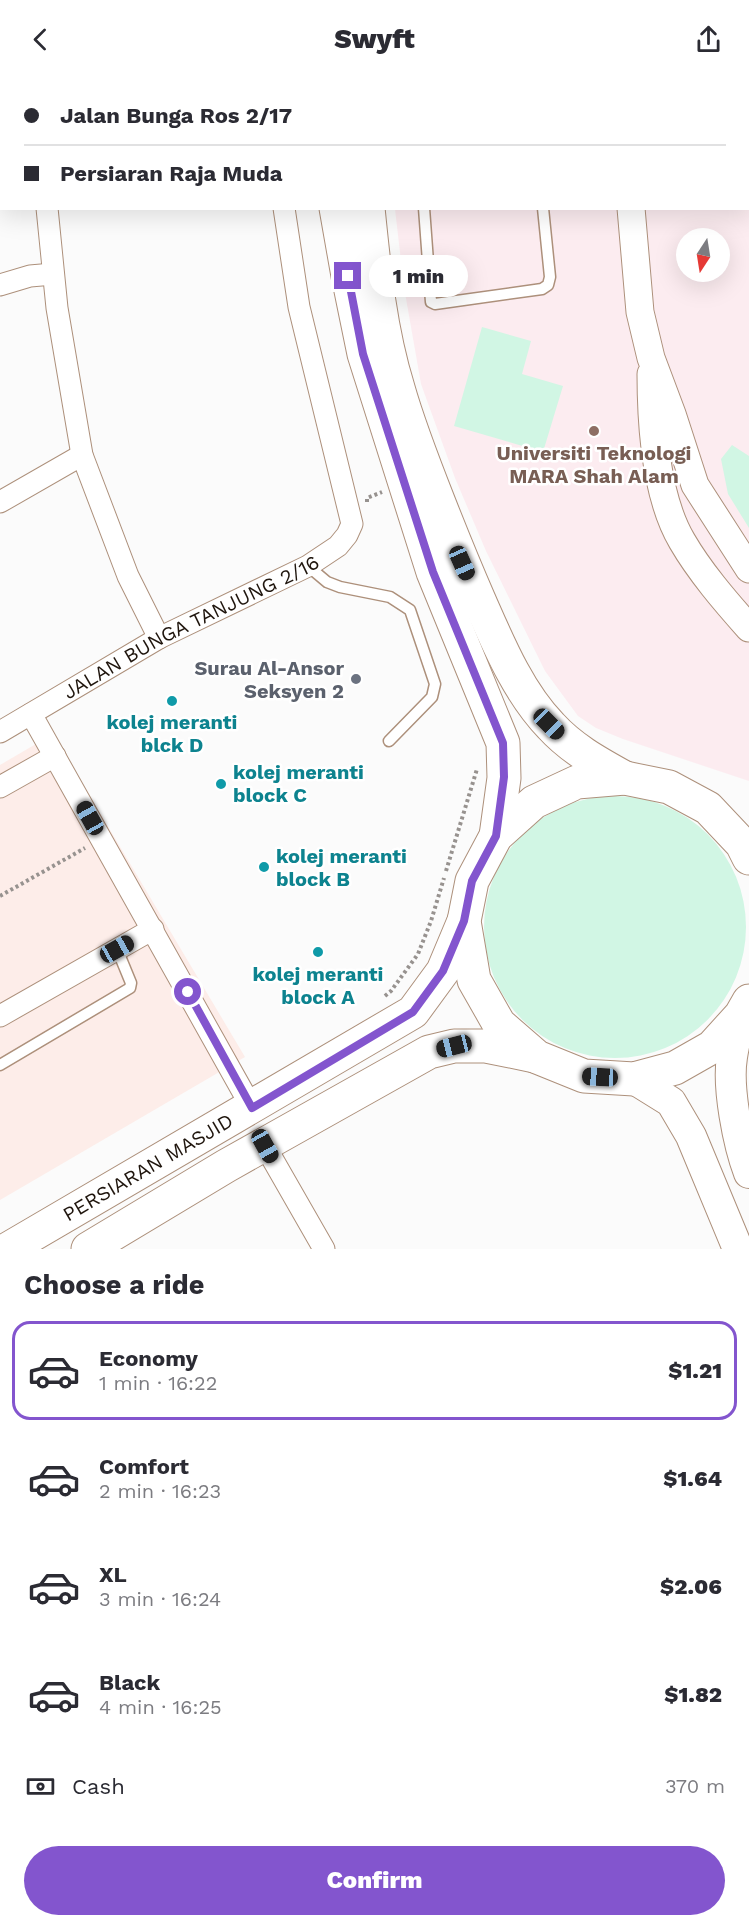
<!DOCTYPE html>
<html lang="en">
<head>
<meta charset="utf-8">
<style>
	body { margin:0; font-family:"Work Sans",sans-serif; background:#f7f7f7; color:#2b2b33; height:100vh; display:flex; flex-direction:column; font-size:22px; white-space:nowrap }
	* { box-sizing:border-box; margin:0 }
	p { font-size:20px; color:#7c7c81 }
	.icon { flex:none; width:33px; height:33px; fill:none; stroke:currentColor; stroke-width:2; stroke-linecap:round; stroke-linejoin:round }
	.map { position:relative; height:1171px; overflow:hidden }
	.details { display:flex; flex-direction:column; background:#fff; flex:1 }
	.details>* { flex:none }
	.guide { position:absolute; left:0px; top:0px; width:750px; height:132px; box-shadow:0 6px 24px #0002; display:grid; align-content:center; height:132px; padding:0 24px; background:#fff }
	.needle { width:39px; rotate:192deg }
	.controls { position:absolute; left:676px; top:150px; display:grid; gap:12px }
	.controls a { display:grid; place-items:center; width:54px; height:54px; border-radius:50%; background:#fff; box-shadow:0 6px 24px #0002; font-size:30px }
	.end { position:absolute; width:27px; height:27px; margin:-14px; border:8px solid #8355ce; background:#fff; box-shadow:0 0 0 3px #fff }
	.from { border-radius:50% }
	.bubble { position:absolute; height:42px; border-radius:21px; background:#fff; box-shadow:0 6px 24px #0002; font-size:20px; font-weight:800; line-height:42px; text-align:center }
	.car { position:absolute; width:18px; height:36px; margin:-18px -9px; border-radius:8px; box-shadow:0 0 4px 2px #0007; background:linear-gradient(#222 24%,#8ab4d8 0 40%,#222 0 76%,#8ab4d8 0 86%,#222 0) }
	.guide b { display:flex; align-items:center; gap:21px; height:57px; font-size:22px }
	.guide b+b { border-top:2px solid #e1e1e2 }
	.guide i { width:15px; height:15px; background:#2b2b33 }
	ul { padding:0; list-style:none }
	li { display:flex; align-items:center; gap:18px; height:99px; margin:0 12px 9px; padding:0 12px; border:3px solid transparent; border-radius:18px }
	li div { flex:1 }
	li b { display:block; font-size:22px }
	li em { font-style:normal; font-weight:800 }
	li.active { border-color:#8355ce }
	li>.icon { width:54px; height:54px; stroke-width:1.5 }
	h2 { padding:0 24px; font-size:27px; line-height:72px }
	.pay { display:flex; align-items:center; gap:15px; height:66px; padding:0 24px; font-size:22px }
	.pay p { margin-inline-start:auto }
	.primary-button { display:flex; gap:12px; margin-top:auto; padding:12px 24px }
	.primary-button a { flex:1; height:69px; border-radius:36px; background:#8355ce; color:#fff; font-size:24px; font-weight:800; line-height:69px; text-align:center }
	header { display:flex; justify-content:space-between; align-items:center; height:78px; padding:0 24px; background:#fff; font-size:27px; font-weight:800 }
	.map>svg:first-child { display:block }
	.commercial { fill:#fdede9 }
	.education { fill:#fcecf0; fill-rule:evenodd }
	.green { fill:#d1f6e4 }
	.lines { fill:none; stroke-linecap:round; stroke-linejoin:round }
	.stream { stroke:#7e92a1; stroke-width:6 }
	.service-casing { stroke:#ad907b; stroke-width:13 }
	.minor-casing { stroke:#ad907b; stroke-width:23 }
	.tertiary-casing { stroke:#ad907b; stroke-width:29 }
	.secondary-casing { stroke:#ad907b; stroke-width:32 }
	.primary-casing { stroke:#ad907b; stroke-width:35 }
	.path { stroke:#97928f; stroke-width:4; stroke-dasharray:3 3; stroke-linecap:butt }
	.service { stroke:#fff; stroke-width:10 }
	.minor { stroke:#fff; stroke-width:21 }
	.tertiary { stroke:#fff; stroke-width:27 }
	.secondary { stroke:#fff; stroke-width:30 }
	.primary { stroke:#fff; stroke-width:33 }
	.route { stroke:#8355ce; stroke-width:8 }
	.education-dot { fill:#8d6e63; stroke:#fff; stroke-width:2 }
	.worship-dot { fill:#6b7280; stroke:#fff; stroke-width:2 }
	.culture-dot { fill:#0f9aa8; stroke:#fff; stroke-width:2 }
	.labels { text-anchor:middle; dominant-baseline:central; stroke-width:5; stroke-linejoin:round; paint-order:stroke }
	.education-label { font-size:20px; font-weight:bold; fill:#785e54; stroke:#fff }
	.street-label { font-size:20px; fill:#1f150d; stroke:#fff }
	.worship-label { font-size:20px; font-weight:bold; fill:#5b616d; stroke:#fff; text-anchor:end }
	.culture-label { font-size:20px; font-weight:bold; fill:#0d838f; stroke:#fff }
</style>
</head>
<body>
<header><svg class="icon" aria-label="back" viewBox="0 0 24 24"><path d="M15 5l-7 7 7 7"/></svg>Swyft<svg class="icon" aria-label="share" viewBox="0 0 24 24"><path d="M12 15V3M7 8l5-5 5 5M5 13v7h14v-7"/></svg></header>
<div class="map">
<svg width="749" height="1171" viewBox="0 0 749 1171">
	<rect width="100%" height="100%" fill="#fbfbfb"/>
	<path class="commercial" d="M53,656l192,323 -245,143v-435z"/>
	<path class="education" d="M386,0h363v703l-126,-42 -27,-11 -18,-12 -33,-45 -59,-120 -31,-73 -34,-94 -17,-97 -9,-78 353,-1v-128h-362zM687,160h33v34h-33z"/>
	<path class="green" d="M482,249l49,14 -9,33 41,12 -20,66 -89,-26z
		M732,367l17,11v72l-21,-34 -7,-35z
		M484 849a131 131 0 1 1 262 0a131 131 0 1 1-262 0Z"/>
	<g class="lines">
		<path class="stream" d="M380,0v2"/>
		<defs>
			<path id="service" d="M438,2l3,-2
				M585,2l1,-2
				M424,130l7,94 4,2 107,-15 6,-4 2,-8 -7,-69
				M308,488l19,16 13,5 50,10 20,13 25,74 -3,13 -43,44
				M0,987l130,-77 1,-5 -14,-34"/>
			<g id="minor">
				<path d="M36,0v2"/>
				<path d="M277,0v2"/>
				<path d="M0,24h2"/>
				<path d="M47,130l10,100 25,147 46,121 31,62"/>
				<path d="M0,207l30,-9 23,-2"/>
				<path d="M0,424l82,-47"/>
				<path d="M31,636l221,394"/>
				<path id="s1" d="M0,654l159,-94 149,-72 30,-20 9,-11 5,-11 -53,-217 -15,-99"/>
				<path d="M0,709l55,-31"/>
				<path d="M0,938l153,-87"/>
				<path d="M265,1068l59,103"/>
			</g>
			<path id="tertiary" d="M632,2v-2
				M631,130l9,104 11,46 21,56 23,71 54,84
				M651,296c0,50 5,123 31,167 18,31 43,60 67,87"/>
			<path id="secondary" d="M741,937c-3,14 -7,28 -9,42 -5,30 6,87 17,116
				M634,1001l37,23 20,34 47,113"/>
			<g id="primary">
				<path d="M327,0v2"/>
				<path d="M358,0v2"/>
				<path d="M336,130l12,68 16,78 69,218 70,171 1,35 -8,58"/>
				<path d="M368,130c6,60 12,122 30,180 11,39 26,77 41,115 13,33 26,65 40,97 19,43 39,92 72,126 21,23 47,37 74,52"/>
				<path d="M749,780l-7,-14 -34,-36 -39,-21 -44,-9 -48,4 -43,20 -38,34 -24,45 -8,40 10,59 25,44 38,33 47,19 50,3 41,-11 37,-21 29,-32 8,-14"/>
				<path id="s2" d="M8,1171l405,-237 30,-41 21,-50"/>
				<path d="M88,1171l138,-83 203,-114 25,-6h32l49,10"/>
			</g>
		</defs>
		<use href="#service" class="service-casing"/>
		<use href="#minor" class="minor-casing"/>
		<use href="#tertiary" class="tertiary-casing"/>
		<use href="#secondary" class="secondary-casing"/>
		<use href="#primary" class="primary-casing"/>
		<path class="path" d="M367,424v-4l15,-6
			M446,793l31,-102
			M0,818l85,-48
			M385,918l6,-5 27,-37 13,-33 13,-43"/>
		<use href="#service" class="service"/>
		<use href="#minor" class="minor"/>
		<use href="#tertiary" class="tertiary"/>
		<use href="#secondary" class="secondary"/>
		<use href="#primary" class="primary"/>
	</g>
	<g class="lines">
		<path class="route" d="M188,914l64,116 161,-96 30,-41 21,-50 8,-40 24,-45 8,-59 -1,-34 -70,-171 -70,-218 -15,-78"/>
	</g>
	<circle class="education-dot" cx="594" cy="353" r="6"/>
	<circle class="worship-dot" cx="356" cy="601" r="6"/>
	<g class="culture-dot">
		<circle cx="172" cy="623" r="6"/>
		<circle cx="221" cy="706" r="6"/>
		<circle cx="264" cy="789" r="6"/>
		<circle cx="318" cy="874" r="6"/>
	</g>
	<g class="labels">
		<g class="education-label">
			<text x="594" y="375">Universiti Teknologi<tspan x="594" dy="23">MARA Shah Alam</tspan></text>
		</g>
		<g class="street-label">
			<text stroke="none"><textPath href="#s1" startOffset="218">JALAN BUNGA TANJUNG 2/16</textPath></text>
			<text stroke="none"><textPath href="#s2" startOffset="162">PERSIARAN MASJID</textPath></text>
		</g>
		<g class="worship-label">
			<text x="344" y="590">Surau Al-Ansor<tspan x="344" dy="23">Seksyen 2</tspan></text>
		</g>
		<g class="culture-label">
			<text x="172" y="644">kolej meranti<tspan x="172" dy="23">blck D</tspan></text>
			<text x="233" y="694" text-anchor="start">kolej meranti<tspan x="233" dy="23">block C</tspan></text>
			<text x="276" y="778" text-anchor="start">kolej meranti<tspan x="276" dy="23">block B</tspan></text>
			<text x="318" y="896">kolej meranti<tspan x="318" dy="23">block A</tspan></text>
		</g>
	</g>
</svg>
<div class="controls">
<a><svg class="needle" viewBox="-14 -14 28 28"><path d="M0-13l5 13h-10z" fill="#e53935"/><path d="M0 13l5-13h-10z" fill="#7c7c81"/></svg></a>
</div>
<i class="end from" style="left:188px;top:914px"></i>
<i class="end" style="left:348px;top:198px"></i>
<div class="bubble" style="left:369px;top:177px;width:99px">1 min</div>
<i class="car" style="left:462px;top:485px;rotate:156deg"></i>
<i class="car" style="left:549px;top:646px;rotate:135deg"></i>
<i class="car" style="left:90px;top:740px;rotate:331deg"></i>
<i class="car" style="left:117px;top:871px;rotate:61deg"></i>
<i class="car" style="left:454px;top:968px;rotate:256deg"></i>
<i class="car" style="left:600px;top:999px;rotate:273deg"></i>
<i class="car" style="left:265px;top:1068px;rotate:151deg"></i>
<div class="guide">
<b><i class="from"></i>Jalan Bunga Ros 2/17</b>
<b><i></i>Persiaran Raja Muda</b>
</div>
</div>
<section class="details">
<h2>Choose a ride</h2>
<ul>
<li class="active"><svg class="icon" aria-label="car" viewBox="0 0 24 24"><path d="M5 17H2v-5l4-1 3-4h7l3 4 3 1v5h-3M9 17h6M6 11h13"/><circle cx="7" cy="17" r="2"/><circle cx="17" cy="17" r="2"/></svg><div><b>Economy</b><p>1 min · 16:22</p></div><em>$1.21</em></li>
<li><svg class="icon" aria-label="car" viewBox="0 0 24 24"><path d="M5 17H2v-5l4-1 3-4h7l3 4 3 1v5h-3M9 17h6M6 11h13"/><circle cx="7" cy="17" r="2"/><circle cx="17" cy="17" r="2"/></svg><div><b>Comfort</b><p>2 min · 16:23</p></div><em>$1.64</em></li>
<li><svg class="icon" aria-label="car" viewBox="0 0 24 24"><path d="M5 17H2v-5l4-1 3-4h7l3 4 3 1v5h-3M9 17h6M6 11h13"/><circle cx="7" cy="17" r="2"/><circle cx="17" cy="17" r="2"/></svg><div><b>XL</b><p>3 min · 16:24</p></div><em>$2.06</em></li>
<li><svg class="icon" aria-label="car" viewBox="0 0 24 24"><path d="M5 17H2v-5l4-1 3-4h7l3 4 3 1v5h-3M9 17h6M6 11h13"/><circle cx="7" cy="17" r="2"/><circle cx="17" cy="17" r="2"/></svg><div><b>Black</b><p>4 min · 16:25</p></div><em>$1.82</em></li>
</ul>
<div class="pay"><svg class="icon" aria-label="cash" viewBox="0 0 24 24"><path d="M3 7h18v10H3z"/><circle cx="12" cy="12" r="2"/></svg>Cash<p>370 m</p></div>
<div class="primary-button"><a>Confirm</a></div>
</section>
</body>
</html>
